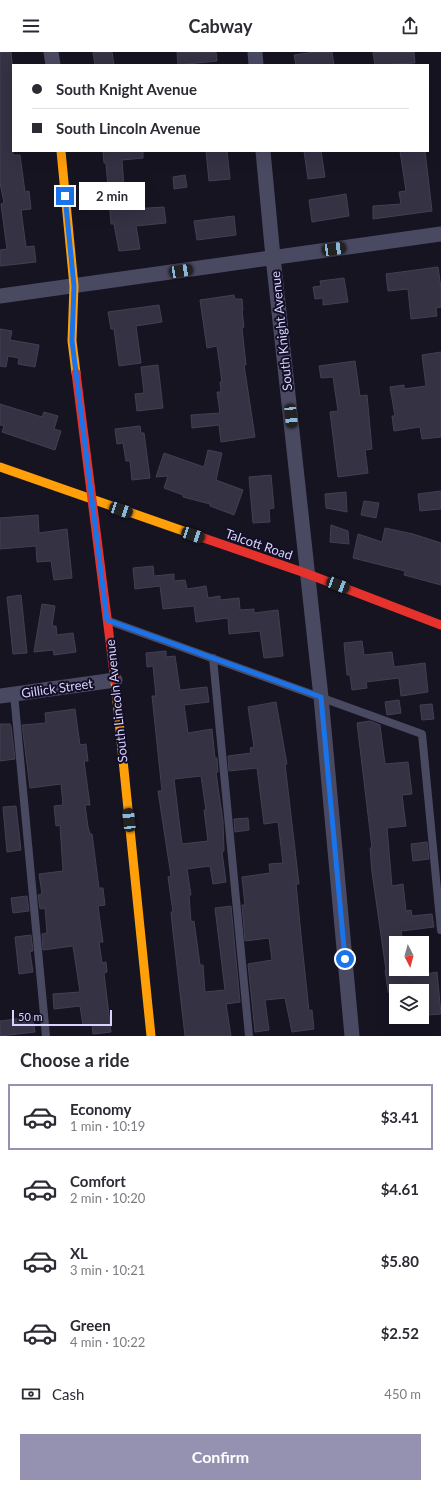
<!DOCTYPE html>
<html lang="en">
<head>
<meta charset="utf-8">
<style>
	body { margin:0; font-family:Lato,sans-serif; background:#f2f2f3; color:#2b2b33; height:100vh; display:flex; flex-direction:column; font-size:15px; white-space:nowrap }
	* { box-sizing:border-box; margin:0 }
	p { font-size:13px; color:#7c7c81 }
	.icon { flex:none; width:22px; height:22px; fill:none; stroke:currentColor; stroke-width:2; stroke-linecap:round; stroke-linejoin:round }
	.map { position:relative; height:984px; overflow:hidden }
	.panel { display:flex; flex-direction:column; background:#fff; flex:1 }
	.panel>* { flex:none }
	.top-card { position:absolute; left:12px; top:12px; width:417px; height:88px; border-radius:0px; box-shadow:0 4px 16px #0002; display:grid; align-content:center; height:88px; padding:0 20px; background:#fff }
	.needle { width:26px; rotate:174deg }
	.fabs { position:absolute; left:389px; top:884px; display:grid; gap:8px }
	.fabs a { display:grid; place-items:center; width:40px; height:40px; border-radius:0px; background:#fff; box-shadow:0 4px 16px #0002; font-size:20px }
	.scale { position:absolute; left:12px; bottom:10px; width:100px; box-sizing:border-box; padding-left:4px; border:2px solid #d9d4ff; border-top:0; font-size:11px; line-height:14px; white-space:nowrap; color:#d9d4ff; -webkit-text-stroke:3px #130f26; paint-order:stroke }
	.end { position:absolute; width:18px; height:18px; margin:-9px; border:5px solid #1a73e8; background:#fff; box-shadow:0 0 0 2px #fff }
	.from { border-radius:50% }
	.bubble { position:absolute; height:28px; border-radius:0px; background:#fff; box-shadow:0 4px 16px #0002; font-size:13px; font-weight:700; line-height:28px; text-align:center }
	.car { position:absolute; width:12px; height:24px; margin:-12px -6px; border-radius:5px; box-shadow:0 0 3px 1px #0007; background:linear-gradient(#222 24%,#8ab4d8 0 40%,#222 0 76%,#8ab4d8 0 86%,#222 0) }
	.top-card b { display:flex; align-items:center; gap:14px; height:38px; font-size:15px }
	.top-card b+b { border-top:1px solid #e1e1e2 }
	.top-card i { width:10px; height:10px; background:#2b2b33 }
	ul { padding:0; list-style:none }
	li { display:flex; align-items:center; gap:12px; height:66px; margin:0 8px 6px; padding:0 12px; border:2px solid transparent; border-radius:0px }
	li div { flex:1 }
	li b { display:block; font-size:15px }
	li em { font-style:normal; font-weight:700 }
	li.current { border-color:#9591b1 }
	li>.icon { width:36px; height:36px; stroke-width:1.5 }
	h2 { padding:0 20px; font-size:18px; line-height:48px }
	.pay { display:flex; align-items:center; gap:10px; height:44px; padding:0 20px; font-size:15px }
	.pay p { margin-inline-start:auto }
	.button { display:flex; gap:8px; margin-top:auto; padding:8px 20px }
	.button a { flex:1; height:46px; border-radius:0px; background:#9591b1; color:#fff; font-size:16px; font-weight:700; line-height:46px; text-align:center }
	header { display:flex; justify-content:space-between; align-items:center; height:52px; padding:0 20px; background:#fff; font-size:18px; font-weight:700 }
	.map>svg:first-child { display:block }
	.building { fill:#343243; stroke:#433f54; fill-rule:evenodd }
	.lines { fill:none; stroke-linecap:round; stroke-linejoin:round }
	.lane { stroke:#4a4962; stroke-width:8 }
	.street { stroke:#4a4962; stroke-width:15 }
	.slow { stroke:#ff9f0a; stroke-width:9 }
	.jam { stroke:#e5322d; stroke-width:9 }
	.route { stroke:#1a73e8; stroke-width:5 }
	.labels { text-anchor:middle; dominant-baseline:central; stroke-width:4; stroke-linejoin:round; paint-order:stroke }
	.street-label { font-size:13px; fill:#d9d4ff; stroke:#130f26 }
</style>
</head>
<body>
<header><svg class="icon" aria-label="menu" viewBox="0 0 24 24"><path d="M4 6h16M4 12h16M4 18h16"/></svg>Cabway<svg class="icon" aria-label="share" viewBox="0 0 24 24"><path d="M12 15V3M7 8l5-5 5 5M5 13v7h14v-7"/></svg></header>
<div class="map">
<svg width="441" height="984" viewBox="0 0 441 984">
	<rect width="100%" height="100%" fill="#161421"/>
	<path class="building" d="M0,0h11l2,20v83h7l5,37 4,-1 2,18 -10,1 5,37 8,-1 2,16 -36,4v-16l7,-1 -6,-45 3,-1 -4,-20z
		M93,0h19l2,13h-19z
		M177,0h39l1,9 -39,4z
		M315,0h17l2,13h-38l-2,-10z
		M373,0h41l1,11 -40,2z
		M103,99h40v7l-21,2 3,42 6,-1 1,8 32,-2 2,16 -30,3 4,23 -21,2 -5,-27h-3l-5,-61h-2z
		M206,99h21l3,28 -21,2z
		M304,99h17l4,26 -17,2z
		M400,99h25l7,60 -59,8v-13l28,-2 -2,-12 7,-1z
		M185,123l2,12 -13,2 -1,-12z
		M346,142l3,22 -37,6 -3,-22z
		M234,164l2,19 -39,5 -3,-19z
		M438,215l3,21v19l-5,1 1,8 -26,3 -3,-30 -20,2 -2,-17z
		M344,226l4,24 -25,3v-7l-8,1 -2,-12 8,-1 -1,-5z
		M234,243l1,4h7l1,11h-1l2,17 -2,1 4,37h-2l11,72 -34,5 -2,-17 -27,3 -1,-13 29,-2 -3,-21h4l-1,-10h2l-5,-36 -10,2 -7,-48z
		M159,253l3,17 -26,4 5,37 -22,3 -5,-37h-3l-3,-17z
		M0,277l12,2 -2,9 29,5 -4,22 -17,-3 1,-6 -11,-2 -2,11 -6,-1z
		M441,300v85l-19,2 -2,-12 -26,4 -2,-15h3l-5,-29 14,-2v4l22,-3 -4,-31z
		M355,309l5,35 7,-1 5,54 -7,1 3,23 -30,4 -8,-65 8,-1 -5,-34 -12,1 -2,-12z
		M158,313l5,43 -26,3 -2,-17 9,-1 -3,-26z
		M0,352l42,13 2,-5 14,4 -4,13 7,2 -6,19 -53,-18 2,-6 -4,-1z
		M140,374l1,7h3l6,45 -18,2 -2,-19h-4l-3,-18 -6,1 -2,-15z
		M208,398l14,3 -6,27 27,10 -9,25 -24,-9v-2l-27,-7v-2l-19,-7 4,-12 -12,1 8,-24 40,14z
		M271,423l3,33 -5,1 1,13 -17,1 -4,-46z
		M441,439v18l-21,2 -2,-17z
		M346,440l1,20 -21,-4 -1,-14z
		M364,449l15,2 -3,15 -15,-3z
		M38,463l1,18 28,-4 5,49 -18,2 -3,-19 -14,1 -1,-16 -36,3v-31z
		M331,473l17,6 1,13 -19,-2z
		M385,476l28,6 28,9v42l-37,-10 1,-4 -52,-13 5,-24 24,8z
		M153,514l1,10 20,-2v7l11,-1 2,9 19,-3 2,12 12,-2v4l19,-2 1,12 14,-1v4l24,-3 5,46 -19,2 -4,-27 -31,3 -1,-16 -32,4 -2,-16 -31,3 -3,-23 -25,3 -2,-21z
		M21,543l6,58 -14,1 -6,-57z
		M42,552l13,2 -3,20h4l1,9 16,-2 3,19 -22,3 -1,-5 -19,2z
		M362,589l2,14 28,-3 2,15 31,-4 3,29 -27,4 -2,-18 -33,4 1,6 -15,2 -2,-15h-3l-3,-32z
		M166,599v6l9,-1 5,34 27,-3 2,15 -25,3 4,28 24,-4 3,29h2l1,14 -2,1 7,48 1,30 -2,1 4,30 -13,2 -3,-18 -23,3 4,26h-2l2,27 3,-1 6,44h3l2,27 20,-2 -10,-82 16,-2 9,96 -14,2 5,32h-46l-12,-104 -2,-20h2l-5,-35 3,-1 -13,-85h4l-10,-95h4l-3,-30 -6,1 -1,-14zM201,724l5,34h-2l4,31 -26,3 -8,-65z
		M399,648l2,13 -14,2 -2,-13z
		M276,650l11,62h-2l14,120h-3l6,61 7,66 3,-1 2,19 -22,3 -7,-34 -20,2 4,30 -14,2 -7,-68 24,-4 -3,-22 -24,3 -3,-36h3l-3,-28 28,-4 -1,-9 14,-1 -5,-41 -14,2 -7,-56 -28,3 -1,-15 23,-3 -1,-5 4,-1 -6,-40z
		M432,652l2,15 -12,1 -2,-15z
		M75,657l5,36 6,-1 2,17h-4l6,44h-5l3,22 2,7h2l7,54h4l2,17 -7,1 5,36h-4l3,21 4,-1 1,10 -3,1 7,59 -18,2 -1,-10 -9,1 -3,-19 -26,3 -1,-15 27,-2 -7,-46 -30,4 -1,-16 5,-1 -2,-25 -5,1 -2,-14 4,-1 -3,-20 24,-3 -3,-46 -4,1 -2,-20 9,-1 -2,-21 -31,4 -8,-63 24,-2 -1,-10z
		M370,669l10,4 5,39 23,-2 4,32 -10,1 4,31 -19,2 5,58 11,-2 3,27 5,-1 1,6 20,-2 2,13 -33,4 2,12h-7v26h11l1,8 29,-5 4,42 -13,1 -3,-26 -36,4 -1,-2 -3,-21h1l-14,-98 -2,-24h2l-15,-125z
		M0,672h10l1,2 4,33 -15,2z
		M16,754l5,44 -14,2 -4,-45z
		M248,766l1,12 -14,2 -1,-13z
		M427,790l2,17 -16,2 -2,-17z
		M27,844l2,15 -16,2 -2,-15z
		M31,883l2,16 -3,1 3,20 -14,2 -4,-37z
		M33,965l2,15 -35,4v-15z"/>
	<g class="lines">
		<path class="lane" d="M109,569l313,113 19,196
			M213,606l36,378
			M14,642l32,342"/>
		<path class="street" d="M51,0l2,13
			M255,0l1,13
			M263,99l10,106 48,440 31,339
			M0,244l441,-62
			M0,644l115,-16"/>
		<path class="slow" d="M61,99l13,135 -2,55 4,32
			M0,415l192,67
			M115,629l36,355"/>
		<path class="jam" d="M76,321l39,308
			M192,482l116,40 133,51"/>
	</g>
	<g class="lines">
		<path class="route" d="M65,144l9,90 -2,55 35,279 214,77 24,262"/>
	</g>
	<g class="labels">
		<g class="street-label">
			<text transform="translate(281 279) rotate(-96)">South Knight Avenue</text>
			<text transform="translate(259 492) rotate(19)">Talcott Road</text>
			<text transform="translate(57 636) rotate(-8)">Gillick Street</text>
			<text transform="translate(116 649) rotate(-96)">South Lincoln Avenue</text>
		</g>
	</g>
</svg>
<div class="fabs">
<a><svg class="needle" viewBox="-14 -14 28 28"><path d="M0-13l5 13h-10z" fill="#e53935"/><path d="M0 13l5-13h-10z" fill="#7c7c81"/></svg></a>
<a><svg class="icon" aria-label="layers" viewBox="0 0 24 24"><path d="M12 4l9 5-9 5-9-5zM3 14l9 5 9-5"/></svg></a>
</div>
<div class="scale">50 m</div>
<i class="end from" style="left:345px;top:907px"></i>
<i class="end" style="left:65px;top:144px"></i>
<div class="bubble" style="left:79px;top:130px;width:66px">2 min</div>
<i class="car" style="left:334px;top:197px;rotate:82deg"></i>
<i class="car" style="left:181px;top:219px;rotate:81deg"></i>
<i class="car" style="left:291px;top:364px;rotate:174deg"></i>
<i class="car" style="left:121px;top:458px;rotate:109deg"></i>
<i class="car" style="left:193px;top:483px;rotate:109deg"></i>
<i class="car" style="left:338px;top:533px;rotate:111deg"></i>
<i class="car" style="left:129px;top:768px;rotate:354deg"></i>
<div class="top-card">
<b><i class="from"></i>South Knight Avenue</b>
<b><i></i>South Lincoln Avenue</b>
</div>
</div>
<section class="panel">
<h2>Choose a ride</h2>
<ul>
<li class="current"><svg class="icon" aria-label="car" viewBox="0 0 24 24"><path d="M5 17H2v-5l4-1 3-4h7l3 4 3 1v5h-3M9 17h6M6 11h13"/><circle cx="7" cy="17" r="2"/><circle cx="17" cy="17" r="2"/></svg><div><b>Economy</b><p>1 min · 10:19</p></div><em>$3.41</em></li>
<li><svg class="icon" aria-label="car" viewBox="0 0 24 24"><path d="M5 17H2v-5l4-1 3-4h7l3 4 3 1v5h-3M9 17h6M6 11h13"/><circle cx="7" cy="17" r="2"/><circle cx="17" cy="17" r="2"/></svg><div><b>Comfort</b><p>2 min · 10:20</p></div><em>$4.61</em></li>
<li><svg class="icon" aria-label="car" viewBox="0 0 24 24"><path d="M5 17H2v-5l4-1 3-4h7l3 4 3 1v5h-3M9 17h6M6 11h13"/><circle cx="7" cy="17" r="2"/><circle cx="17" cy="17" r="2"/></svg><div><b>XL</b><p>3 min · 10:21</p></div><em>$5.80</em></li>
<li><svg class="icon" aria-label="car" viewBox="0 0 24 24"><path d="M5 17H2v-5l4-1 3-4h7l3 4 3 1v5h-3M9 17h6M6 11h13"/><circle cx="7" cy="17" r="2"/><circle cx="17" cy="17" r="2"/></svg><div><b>Green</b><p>4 min · 10:22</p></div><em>$2.52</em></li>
</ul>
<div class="pay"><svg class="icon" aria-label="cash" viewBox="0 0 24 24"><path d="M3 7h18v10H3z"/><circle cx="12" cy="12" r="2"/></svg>Cash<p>450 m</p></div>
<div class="button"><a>Confirm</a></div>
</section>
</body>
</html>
